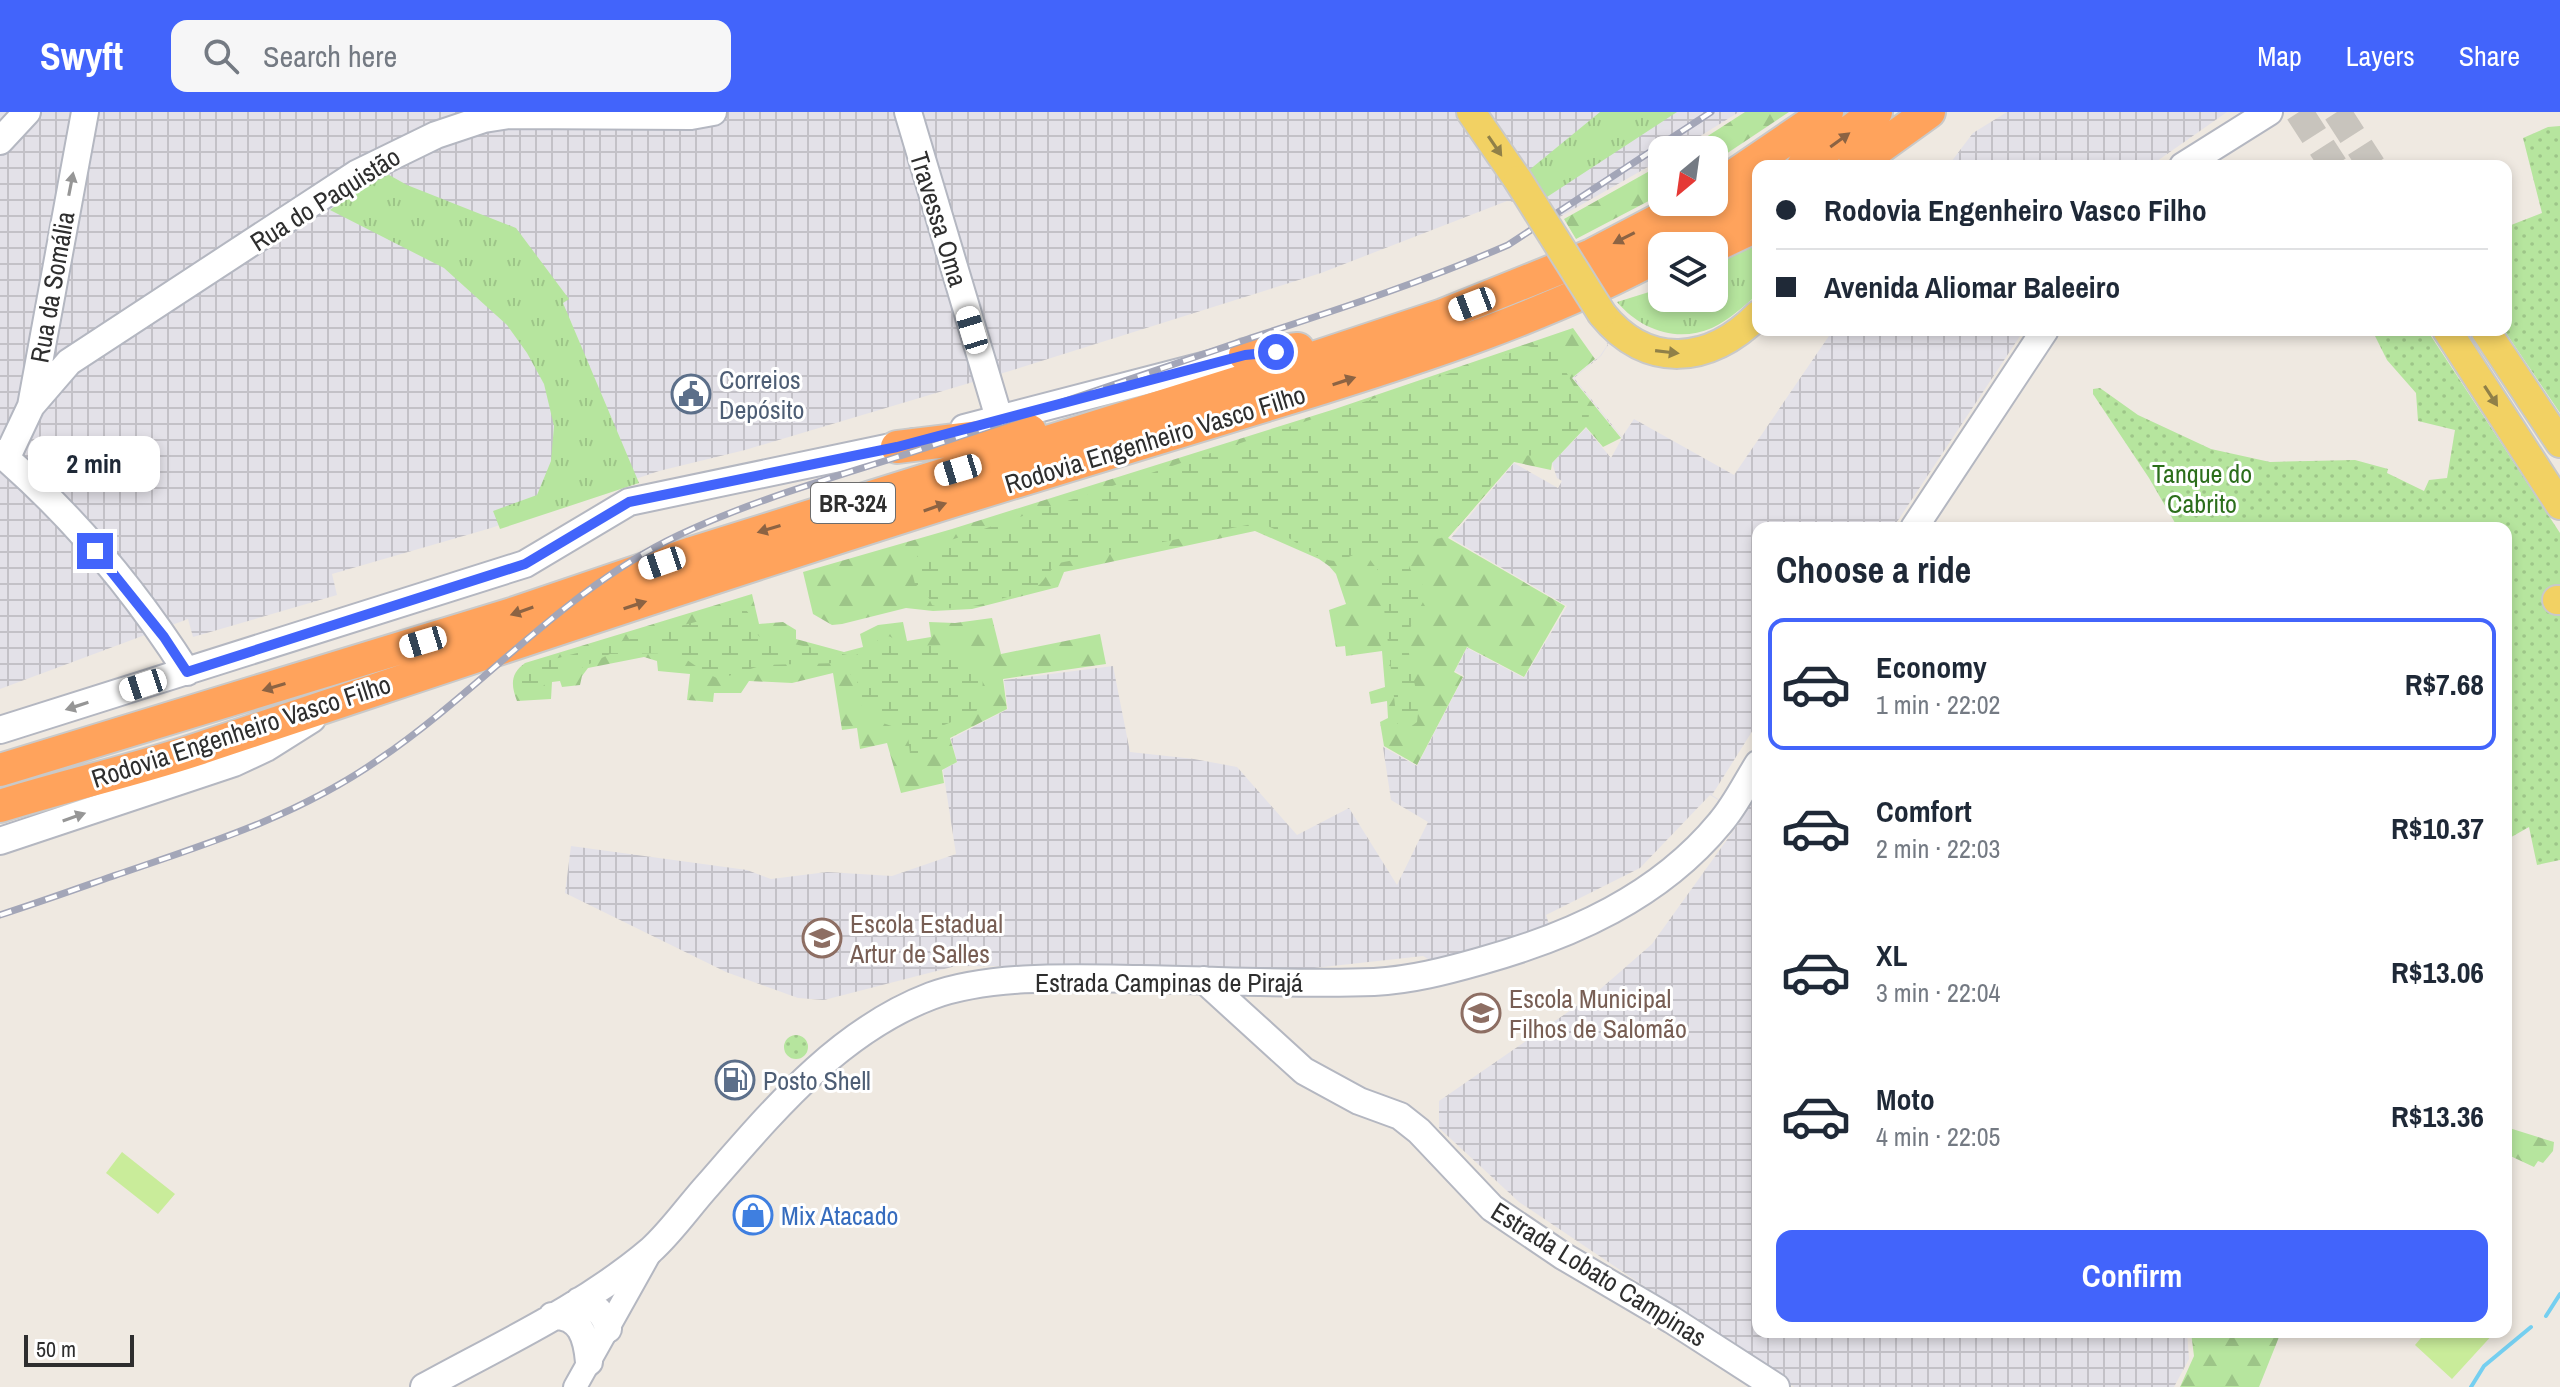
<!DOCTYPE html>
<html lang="en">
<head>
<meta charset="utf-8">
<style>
	body { margin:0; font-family:"Archivo Narrow",sans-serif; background:#f6f6f7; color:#1f2937; height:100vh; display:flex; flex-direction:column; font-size:30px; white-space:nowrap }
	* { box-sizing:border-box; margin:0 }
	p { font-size:26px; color:#747a83 }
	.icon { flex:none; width:44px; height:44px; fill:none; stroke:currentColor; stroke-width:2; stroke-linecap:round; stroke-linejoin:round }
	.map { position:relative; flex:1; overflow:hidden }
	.details { position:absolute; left:1752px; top:410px; width:760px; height:816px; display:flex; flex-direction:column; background:#fff; border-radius:16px; box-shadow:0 4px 12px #0003 }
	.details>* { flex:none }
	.banner { position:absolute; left:1752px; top:48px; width:760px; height:176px; border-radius:16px; box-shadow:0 4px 12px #0003; display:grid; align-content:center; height:176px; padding:0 24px; background:#fff }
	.needle { width:52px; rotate:209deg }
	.controls { position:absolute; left:1648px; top:24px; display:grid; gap:16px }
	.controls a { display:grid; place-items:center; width:80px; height:80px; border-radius:16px; background:#fff; box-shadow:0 4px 12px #0003; font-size:40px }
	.scale { position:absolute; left:24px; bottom:20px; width:110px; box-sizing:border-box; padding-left:8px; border:4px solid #2e2e2e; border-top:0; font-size:22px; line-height:28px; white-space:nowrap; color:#2e2e2e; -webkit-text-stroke:6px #fff; paint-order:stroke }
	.end { position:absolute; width:36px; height:36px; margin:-18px; border:10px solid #4264fb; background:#fff; box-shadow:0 0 0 4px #fff }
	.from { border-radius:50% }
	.bubble { position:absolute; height:56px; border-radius:16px; background:#fff; box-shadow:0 4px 12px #0003; font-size:26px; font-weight:700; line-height:56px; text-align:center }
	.car { position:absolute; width:24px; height:48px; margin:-24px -12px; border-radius:10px; box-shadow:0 0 6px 2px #0007; background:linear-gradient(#fff 24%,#345 0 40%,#fff 0 76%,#345 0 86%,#fff 0) }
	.banner b { display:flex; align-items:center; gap:28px; height:76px; font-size:30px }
	.banner b+b { border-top:2px solid #e0e1e3 }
	.banner i { width:20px; height:20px; background:#1f2937 }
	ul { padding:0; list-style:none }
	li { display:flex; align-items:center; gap:24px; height:132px; margin:0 16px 12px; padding:0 8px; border:4px solid transparent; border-radius:16px }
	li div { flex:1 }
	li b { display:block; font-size:30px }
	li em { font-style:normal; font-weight:700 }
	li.selected { border-color:#4264fb }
	li>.icon { width:72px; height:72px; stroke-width:1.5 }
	h2 { padding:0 24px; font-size:36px; line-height:96px }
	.cta { display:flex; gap:16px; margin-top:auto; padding:16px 24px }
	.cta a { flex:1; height:92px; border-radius:16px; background:#4264fb; color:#fff; font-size:32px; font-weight:700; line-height:92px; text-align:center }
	header { display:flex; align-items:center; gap:48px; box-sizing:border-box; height:112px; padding:0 40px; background:#4264fb; color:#fff }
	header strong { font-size:38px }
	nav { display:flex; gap:44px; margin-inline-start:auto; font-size:28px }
	.search { width:560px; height:72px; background:#f6f6f7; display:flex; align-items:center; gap:20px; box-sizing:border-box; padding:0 28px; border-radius:16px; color:#747a83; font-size:30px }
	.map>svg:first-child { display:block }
	.industrial { fill:url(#industrial-grid) }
	.grass { fill:url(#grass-tufts) }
	.forest { fill:url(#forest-firs) }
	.wetland { fill:url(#wetland-marsh) }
	.park { fill:url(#park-dots) }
	.pitch { fill:#c9ec9a }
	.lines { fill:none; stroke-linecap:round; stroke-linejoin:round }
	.stream { stroke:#75cff0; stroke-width:4 }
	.primary-tunnel { stroke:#c8c4bd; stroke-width:28; stroke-dasharray:28 14; stroke-linecap:butt }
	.tertiary-casing { stroke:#b4b7c1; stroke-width:26 }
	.secondary-casing { stroke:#b4b7c1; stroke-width:30 }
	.primary-casing { stroke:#c9c9c9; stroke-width:32 }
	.motorway-casing { stroke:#c9c9c9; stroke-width:36 }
	.tertiary { stroke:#fff; stroke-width:22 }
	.secondary { stroke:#fff; stroke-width:26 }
	.primary { stroke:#f2d163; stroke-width:28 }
	.motorway { stroke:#ffa35c; stroke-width:32 }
	.rail-casing { stroke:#a3a6b8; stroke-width:7 }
	.rail { stroke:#fff; stroke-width:4; stroke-dasharray:12; stroke-linecap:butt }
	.primary-bridge-casing { stroke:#c9c9c9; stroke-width:32; stroke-linecap:butt }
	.primary-bridge { stroke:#f2d163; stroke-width:28 }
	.oneway { fill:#8c6343 }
	.oneway2 { fill:#908048 }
	.oneway3 { fill:#969696 }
	.route { stroke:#4264fb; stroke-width:10 }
	.labels { text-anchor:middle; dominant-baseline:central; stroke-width:6; stroke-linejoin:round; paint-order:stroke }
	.shield { fill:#fff; stroke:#6d6d6d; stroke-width:2 }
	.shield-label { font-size:24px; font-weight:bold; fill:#2e2e2e }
	.street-label { font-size:26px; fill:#2e2e2e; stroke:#fff }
	.service-label { font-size:26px; fill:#4e5e75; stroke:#fff; text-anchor:start }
	.park-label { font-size:26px; fill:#2c6e1b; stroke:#fff }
	.education-label { font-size:26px; fill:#785e54; stroke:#fff; text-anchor:start }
	.shop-label { font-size:26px; fill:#366cbe; stroke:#fff; text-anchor:start }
</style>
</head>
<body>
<header>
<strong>Swyft</strong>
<div class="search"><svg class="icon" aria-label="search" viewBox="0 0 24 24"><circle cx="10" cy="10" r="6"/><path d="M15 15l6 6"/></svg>Search here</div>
<nav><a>Map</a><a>Layers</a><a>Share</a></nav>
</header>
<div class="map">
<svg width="2560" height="1275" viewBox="0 0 2560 1275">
	<defs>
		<pattern id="industrial-grid" width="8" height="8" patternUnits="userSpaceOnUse" patternTransform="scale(2)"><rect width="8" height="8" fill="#e3e1e8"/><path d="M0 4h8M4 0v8" fill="none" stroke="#c3c1c7"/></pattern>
		<pattern id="grass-tufts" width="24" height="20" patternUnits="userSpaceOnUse" patternTransform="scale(2)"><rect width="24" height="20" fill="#b6e59e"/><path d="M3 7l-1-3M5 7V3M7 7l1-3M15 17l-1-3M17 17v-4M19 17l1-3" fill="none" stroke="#9dc588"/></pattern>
		<pattern id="forest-firs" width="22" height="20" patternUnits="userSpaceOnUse" patternTransform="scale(2)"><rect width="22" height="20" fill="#b6e59e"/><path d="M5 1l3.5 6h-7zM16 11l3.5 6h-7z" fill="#9dc588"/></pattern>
		<pattern id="wetland-marsh" width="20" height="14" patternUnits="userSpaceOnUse" patternTransform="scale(2)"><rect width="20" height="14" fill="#b6e59e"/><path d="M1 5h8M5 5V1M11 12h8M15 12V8" fill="none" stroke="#9dc588"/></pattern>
		<pattern id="park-dots" width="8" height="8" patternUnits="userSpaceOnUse" patternTransform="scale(2)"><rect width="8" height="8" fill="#b6e59e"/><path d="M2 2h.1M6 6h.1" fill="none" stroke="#9dc588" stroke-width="1.8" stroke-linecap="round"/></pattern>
	</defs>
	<rect width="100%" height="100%" fill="#efe9e1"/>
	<path class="industrial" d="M0,0h1739l-61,38h-16v9l-127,72 73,114 -7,11 -27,22 48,59 12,-18 100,56 99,-145h191l-131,198h-135v194l-46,73 31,20 15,-21v538h429l2,27 -15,28h-380l-275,-185 -80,-74v-27l158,-109 55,-48 92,-128 -34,-21 -70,73 -94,47 4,12 -115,36 -12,-7 -118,13 -349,-3 -132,34 -26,-2 -72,-26 -161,-79 6,-47 176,24 24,9 56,-7 65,4 64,-22 -13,-84 14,-8 -6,-23 57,-30 -4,-29 109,-14 17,86 64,7 43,8 60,68 52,-27 48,77 31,-63 -37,-22 -8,-53 34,19 47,-90 -9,-5 12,-23 57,30 43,-72 -116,-68 63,-75 44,25 4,-7 -5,-3 -5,-15 34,-35 25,30 11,-20 -49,-60 27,-22 8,-12 -93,-142 -8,-1 -186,72 -308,97 -268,80 -86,21 -168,57 -159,46 5,21 -144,42 -5,-18 -188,70z
		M2007,0h220l-77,54h-202l25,-33z"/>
	<path class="grass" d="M1600,0h77l-130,85 -19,-26z
		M382,59l25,14 109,43 53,71 -6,4 76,180 -139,46 -7,-18 44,-16 14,-34 3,-35 -10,-42 -17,-31 -20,-28 -63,-57 -114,-58z
		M1758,127v55c-14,12 -29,26 -46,34 -35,15 -71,2 -95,-26l45,-14v10h52v-32z"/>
	<path class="forest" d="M1745,0h44l-75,50v-12h-28z
		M1662,52v30l-86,45 -12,-20z
		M1573,216l22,31 -23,19 49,60 -18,9 -17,-20 -34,36 -1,7 -37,-8 -66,76 117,68 -41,71 -57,-30 -13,25 9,5 -46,88 -33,-19 -4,-24 8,-4 -1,-17 -16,3 -2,-12 16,-5 -3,-36 -36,5 -1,-10 -9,1 -7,-37 17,-6 -10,-30 -7,-8 -10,-7 -64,-28 -191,41 -6,15 -86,22 -39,2 -27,-3 -64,16 -10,1 -19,-11 -10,-42 149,-43 383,-120z
		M752,482l7,30 24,-2 13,8v9l48,13 19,-5 -3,-13 18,-9 25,-3 4,19 24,-4 -2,-15 26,1 37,-5 9,36 99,-20 6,30 -103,15 4,30 -57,29 7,24 -15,8 2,13 -43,10 -14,-50 -27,6 -3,-21 -15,2 -9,-57 -41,10 -43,-2 -8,12h-27l-1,9 -26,-2 3,-26 -32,-3 -1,-10 -13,-4 -56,11 -6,8 -2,9 -18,2 -2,-6 -8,1 -1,17 -34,2c-6,-16 -7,-27 8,-38z
		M2506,1015l48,15 -1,9 -10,12 -5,-2 -4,6 -28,-13z
		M2191,1220h90l-22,55h-79l14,-31z"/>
	<path class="wetland" d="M1543,230l8,2 38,70 -1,8 -36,32c-13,5 -24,-2 -37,4 -24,22 -40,55 -66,76 -13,10 -36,1 -40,22 -4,17 13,23 18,37 -5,14 -16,26 -18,41 -4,29 13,58 8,88l-12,9 -8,-8 -17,-150 -12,-16 -13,-3c-5,2 -12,7 -17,7 -27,1 -52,-33 -81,-38l-198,40c-12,8 -15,21 -27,27 -29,7 -71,26 -100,15l-5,-11 -12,-10 -4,-16 10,-18z
		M745,497c9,8 5,19 15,28l92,19 18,-5c11,-18 17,-20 33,-5l43,-1 36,30c2,12 -1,27 -6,37l-32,13 -15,29 -9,5 -10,-5 -2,-19 -5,-5 -23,-8 -22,-19 -5,-10 5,-12 -20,-18 -75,2 -44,14 -13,-6 -29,-20 -67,1 -31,15 -31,10 -10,15h-12l-6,-7 1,-15 14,-4 4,-5z"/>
	<path class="park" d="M2560,14v287l-56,-83 2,-103 36,-14 -19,-75 25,-11z
		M2372,218h55l133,203v327l-23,5 -8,-38 -23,13v-312h-328l-29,-50 -56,-84v-5l7,-1 38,27 73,34 59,13 85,-2 33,9 -1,4 37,18 5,-11 18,-2 8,-48 -37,-9 -2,-28 -29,-33z
		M784 935a12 12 0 1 1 24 0a12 12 0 1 1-24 0Z"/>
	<path class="pitch" d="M122,1040l53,42 -17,20 -52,-41z
		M2426,1220h69l-43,47 -37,-34z"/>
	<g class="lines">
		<path class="stream" d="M2546,1204l14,-22
			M2471,1275l13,-21 47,-39"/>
		<path class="primary-tunnel" d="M2299,0l35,54
			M2337,0l35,54"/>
		<defs>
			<path id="tertiary" d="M575,1275l75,-134"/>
			<path id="secondary" d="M908,0l91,306
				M0,29l27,-29
				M2183,54l86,-54
				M31,294l38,-44 287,-188 80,-39 48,-16 25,-4 182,1 22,-4
				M964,316l281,-73
				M0,341c72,62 136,139 187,219
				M6,347l25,-53 54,-294
				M1914,416l131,-198
				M0,618l525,-166 104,-62 286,-60
				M0,729l234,-78 32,-15 46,-29
				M1204,868l100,91 55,30 41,15 19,15 73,77 71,48 109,64 104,67
				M579,1189c16,3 26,13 29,28
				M552,1204c29,-2 35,23 37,46
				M424,1275c76,-42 160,-80 227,-137 21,-19 38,-44 57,-65 64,-73 129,-153 223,-189 59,-22 146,-18 209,-17 78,1 156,6 234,3 37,-2 72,-11 107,-21 90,-25 178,-64 239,-138 15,-17 26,-40 38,-59"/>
			<path id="primary" d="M1471,0l47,68
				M1602,202c45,56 108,50 156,1
				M2447,218l113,175
				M2485,218l75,113
				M2557,488h3"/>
			<path id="motorway" d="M1803,54l73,-54
				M1854,54l75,-54
				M1714,77l113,-77
				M1676,134l82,-49
				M1714,134l44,-21
				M1245,243l53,-6
				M897,335l133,-16
				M0,658l512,-156 180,-61 570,-178 181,-60 149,-60 101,-53
				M0,694c64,-20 131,-35 195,-56 253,-84 506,-170 761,-250 112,-35 225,-68 337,-103 126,-39 253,-80 369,-143"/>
		</defs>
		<use href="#tertiary" class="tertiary-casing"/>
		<use href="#secondary" class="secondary-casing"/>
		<use href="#primary" class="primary-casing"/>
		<use href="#motorway" class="motorway-casing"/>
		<use href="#tertiary" class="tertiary"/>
		<use href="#secondary" class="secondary"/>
		<use href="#primary" class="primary"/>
		<use href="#motorway" class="motorway"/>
		<defs>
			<path id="rail" d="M0,803c40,-13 79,-27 119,-41 91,-31 178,-58 259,-114 104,-70 185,-170 301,-225 80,-38 168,-61 252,-89 106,-35 212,-71 317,-107 88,-29 175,-57 260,-94l203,-133"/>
		</defs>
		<use href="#rail" class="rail-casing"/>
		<use href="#rail" class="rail"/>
		<defs>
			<path id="primary-bridge" d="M1518,68l84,134"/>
		</defs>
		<use href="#primary-bridge" class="primary-bridge-casing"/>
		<use href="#primary-bridge" class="primary-bridge"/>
	</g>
	<defs><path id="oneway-solid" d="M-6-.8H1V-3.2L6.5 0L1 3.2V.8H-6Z" transform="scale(2)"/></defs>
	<g class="oneway">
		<use href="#oneway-solid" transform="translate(1840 28) rotate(-36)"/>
		<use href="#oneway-solid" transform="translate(1624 126) rotate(153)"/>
		<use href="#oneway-solid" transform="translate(1344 269) rotate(-18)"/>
		<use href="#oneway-solid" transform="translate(935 395) rotate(-19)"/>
		<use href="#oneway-solid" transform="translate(769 417) rotate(163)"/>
		<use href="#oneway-solid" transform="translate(635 493) rotate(-18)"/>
		<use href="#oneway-solid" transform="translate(522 499) rotate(161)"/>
		<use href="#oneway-solid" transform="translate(274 575) rotate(163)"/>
	</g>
	<g class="oneway2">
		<use href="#oneway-solid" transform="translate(1495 34) rotate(56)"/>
		<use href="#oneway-solid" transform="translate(1667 240) rotate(7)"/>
		<use href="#oneway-solid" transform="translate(2491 284) rotate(57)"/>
	</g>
	<g class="oneway3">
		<use href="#oneway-solid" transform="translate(71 72) rotate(-79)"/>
		<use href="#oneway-solid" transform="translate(77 594) rotate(162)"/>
		<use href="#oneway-solid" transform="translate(74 705) rotate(-19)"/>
	</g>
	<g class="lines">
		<path class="route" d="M95,439l69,86 23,35 338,-108 104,-62 268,-55 348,-92 31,-3"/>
	</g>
	<defs>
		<symbol id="civic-ring" viewBox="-11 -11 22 22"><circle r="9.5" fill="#fff" stroke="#5c6f8a" stroke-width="1.5"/><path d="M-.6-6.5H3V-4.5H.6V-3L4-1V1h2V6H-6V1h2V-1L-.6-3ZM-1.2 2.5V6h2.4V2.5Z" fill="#5c6f8a"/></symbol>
		<symbol id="school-ring" viewBox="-11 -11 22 22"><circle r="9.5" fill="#fff" stroke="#8d6e63" stroke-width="1.5"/><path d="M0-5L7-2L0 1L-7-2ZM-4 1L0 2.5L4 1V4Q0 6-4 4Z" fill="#8d6e63"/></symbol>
		<symbol id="fuel-ring" viewBox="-11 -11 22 22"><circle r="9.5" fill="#fff" stroke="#5c6f8a" stroke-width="1.5"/><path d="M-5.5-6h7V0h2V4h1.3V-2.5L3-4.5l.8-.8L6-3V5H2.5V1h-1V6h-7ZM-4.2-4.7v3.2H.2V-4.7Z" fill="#5c6f8a"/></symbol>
		<symbol id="shop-ring" viewBox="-11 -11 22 22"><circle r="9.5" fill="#fff" stroke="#3f7fe0" stroke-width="1.5"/><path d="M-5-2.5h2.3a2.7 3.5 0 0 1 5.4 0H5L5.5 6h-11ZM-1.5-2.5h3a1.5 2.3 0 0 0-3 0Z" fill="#3f7fe0"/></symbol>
	</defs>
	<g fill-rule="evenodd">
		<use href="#civic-ring" x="669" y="260" width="44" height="44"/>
		<use href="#school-ring" x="800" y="804" width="44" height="44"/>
		<use href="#school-ring" x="1459" y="879" width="44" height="44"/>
		<use href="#fuel-ring" x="713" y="946" width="44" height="44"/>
		<use href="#shop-ring" x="731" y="1081" width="44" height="44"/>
	</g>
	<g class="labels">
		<rect class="shield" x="811" y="371" width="84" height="40" rx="6"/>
		<g class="shield-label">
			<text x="853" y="391">BR-324</text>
		</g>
		<g class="street-label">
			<text transform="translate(325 87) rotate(-32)">Rua do Paquistão</text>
			<text transform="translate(939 107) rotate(73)">Travessa Oma</text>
			<text transform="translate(52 175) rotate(-80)">Rua da Somália</text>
			<text transform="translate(1155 327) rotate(-17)">Rodovia Engenheiro Vasco Filho</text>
			<text transform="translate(241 619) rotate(-18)">Rodovia Engenheiro Vasco Filho</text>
			<text x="1169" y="870">Estrada Campinas de Pirajá</text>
			<text transform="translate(1599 1162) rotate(32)">Estrada Lobato Campinas</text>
		</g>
		<g class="service-label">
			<text x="719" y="267">Correios<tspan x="719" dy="30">Depósito</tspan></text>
			<text x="763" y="968">Posto Shell</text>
		</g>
		<g class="park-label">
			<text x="2202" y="361">Tanque do<tspan x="2202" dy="30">Cabrito</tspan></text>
		</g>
		<g class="education-label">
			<text x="850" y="811">Escola Estadual<tspan x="850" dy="30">Artur de Salles</tspan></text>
			<text x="1509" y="886">Escola Municipal<tspan x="1509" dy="30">Filhos de Salomão</tspan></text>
		</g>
		<g class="shop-label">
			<text x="781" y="1103">Mix Atacado</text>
		</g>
	</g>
</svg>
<div class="controls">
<a><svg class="needle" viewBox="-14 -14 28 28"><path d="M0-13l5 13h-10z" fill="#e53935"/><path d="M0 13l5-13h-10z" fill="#747a83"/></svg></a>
<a><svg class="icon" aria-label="layers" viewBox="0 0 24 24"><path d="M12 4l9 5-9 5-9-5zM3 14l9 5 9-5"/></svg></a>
</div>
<div class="scale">50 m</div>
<i class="end from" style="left:1276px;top:240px"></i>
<i class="end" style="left:95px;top:439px"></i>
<div class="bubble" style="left:28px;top:324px;width:132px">2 min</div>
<i class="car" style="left:1472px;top:192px;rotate:249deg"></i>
<i class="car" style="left:972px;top:218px;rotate:343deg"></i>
<i class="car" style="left:958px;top:358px;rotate:253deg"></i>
<i class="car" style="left:662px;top:451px;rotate:251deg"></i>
<i class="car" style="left:423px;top:530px;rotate:253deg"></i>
<i class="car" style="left:143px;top:573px;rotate:252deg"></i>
<div class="banner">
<b><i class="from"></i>Rodovia Engenheiro Vasco Filho</b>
<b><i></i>Avenida Aliomar Baleeiro</b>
</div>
<section class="details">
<h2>Choose a ride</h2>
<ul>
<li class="selected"><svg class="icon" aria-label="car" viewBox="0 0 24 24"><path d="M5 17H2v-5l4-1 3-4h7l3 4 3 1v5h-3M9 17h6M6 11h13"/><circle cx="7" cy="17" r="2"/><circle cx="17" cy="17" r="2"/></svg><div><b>Economy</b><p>1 min · 22:02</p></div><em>R$7.68</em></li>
<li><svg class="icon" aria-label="car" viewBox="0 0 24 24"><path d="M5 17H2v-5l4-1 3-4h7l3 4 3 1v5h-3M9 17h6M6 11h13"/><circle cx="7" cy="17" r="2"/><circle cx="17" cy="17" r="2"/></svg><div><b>Comfort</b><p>2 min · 22:03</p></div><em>R$10.37</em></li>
<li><svg class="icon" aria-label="car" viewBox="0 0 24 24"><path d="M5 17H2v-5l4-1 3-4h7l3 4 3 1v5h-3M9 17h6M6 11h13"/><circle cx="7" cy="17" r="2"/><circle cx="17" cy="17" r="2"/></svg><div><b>XL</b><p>3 min · 22:04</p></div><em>R$13.06</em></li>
<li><svg class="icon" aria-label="car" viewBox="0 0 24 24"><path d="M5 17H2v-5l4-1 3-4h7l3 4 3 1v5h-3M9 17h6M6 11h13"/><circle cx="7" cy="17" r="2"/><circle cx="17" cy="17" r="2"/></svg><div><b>Moto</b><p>4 min · 22:05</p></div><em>R$13.36</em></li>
</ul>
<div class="cta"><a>Confirm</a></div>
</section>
</div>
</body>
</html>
